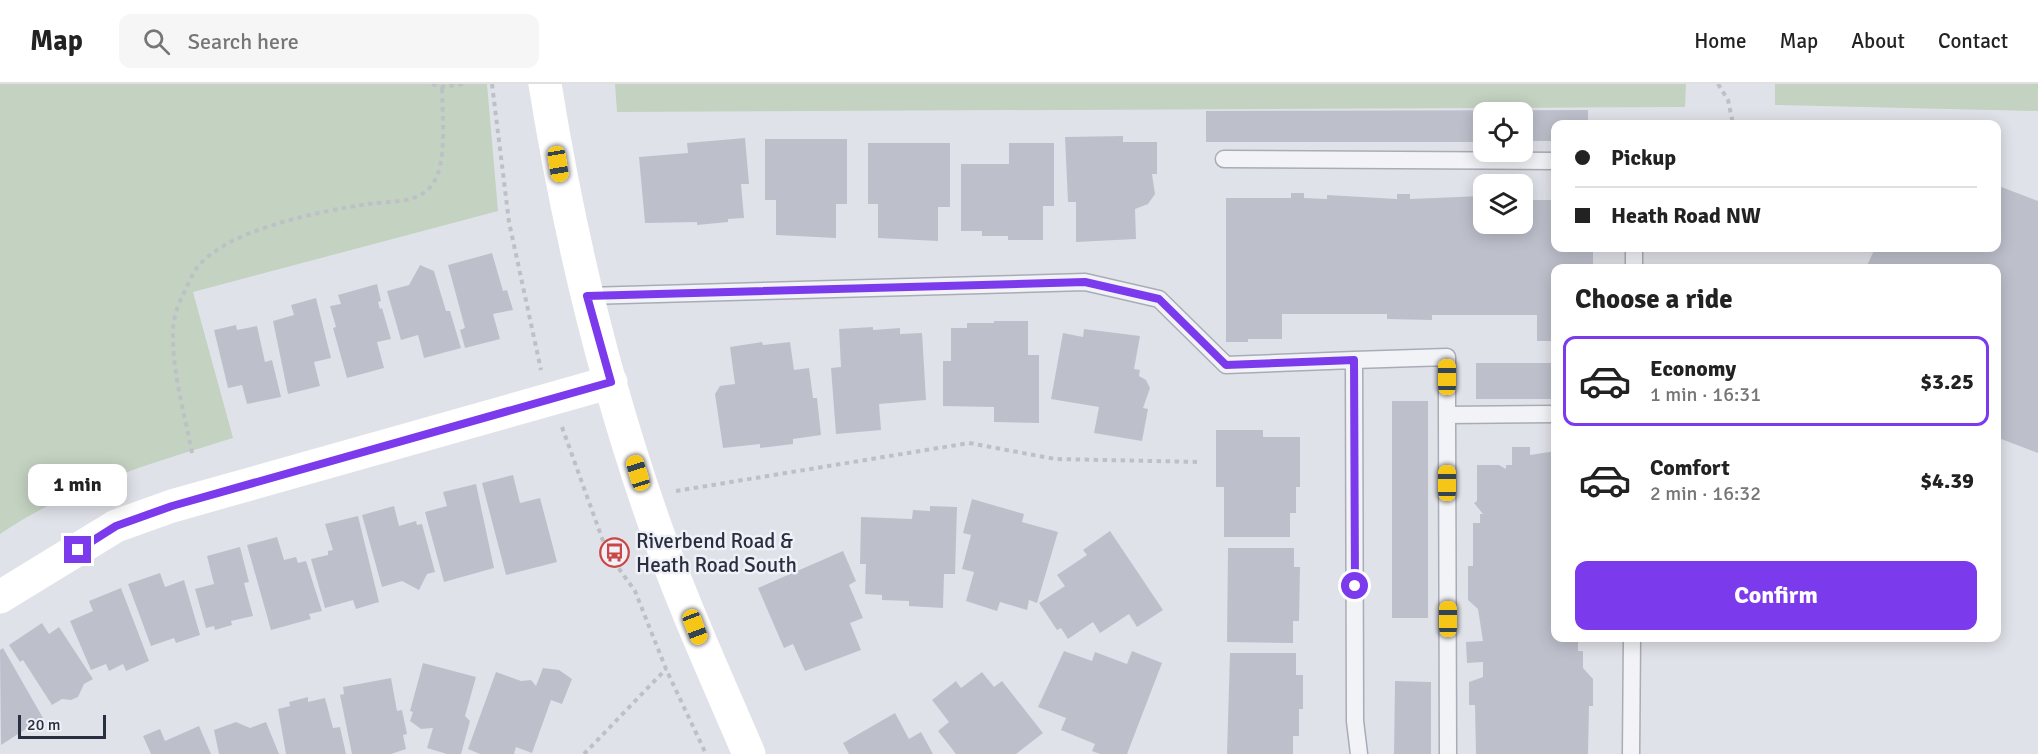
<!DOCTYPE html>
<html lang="en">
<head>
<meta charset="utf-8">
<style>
	body { margin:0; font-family:Signika,sans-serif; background:#f6f6f6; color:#222; height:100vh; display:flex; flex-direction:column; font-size:22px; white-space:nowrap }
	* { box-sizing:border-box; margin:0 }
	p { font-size:20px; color:#767676 }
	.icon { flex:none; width:33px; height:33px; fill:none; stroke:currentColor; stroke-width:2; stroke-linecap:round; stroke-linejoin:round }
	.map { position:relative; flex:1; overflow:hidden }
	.panel { position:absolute; left:1551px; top:180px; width:450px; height:378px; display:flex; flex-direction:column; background:#fff; border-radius:12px; box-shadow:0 3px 15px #0003 }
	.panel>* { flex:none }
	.top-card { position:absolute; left:1551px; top:36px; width:450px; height:132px; border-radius:12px; box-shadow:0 3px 15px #0003; display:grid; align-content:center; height:132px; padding:0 24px; background:#fff }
	.buttons { position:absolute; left:1473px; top:18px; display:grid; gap:12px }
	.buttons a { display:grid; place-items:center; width:60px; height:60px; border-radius:12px; background:#fff; box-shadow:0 3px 15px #0003; font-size:30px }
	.scale { position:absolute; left:18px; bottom:15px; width:88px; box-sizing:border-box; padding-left:6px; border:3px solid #292e40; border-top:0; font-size:16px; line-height:21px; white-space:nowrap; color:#292e40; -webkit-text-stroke:4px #eff1f6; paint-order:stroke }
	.end { position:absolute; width:27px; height:27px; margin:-14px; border:8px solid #7c3aed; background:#fff; box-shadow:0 0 0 3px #fff }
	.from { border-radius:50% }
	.bubble { position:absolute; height:42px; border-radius:12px; background:#fff; box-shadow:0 3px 15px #0003; font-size:20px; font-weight:700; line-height:42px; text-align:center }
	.car { position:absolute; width:18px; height:36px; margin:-18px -9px; border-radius:8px; box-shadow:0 0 4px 2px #0007; background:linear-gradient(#f5c518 24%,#345 0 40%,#f5c518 0 76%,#345 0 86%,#f5c518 0) }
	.top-card b { display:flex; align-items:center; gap:21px; height:57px; font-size:22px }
	.top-card b+b { border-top:2px solid #e0e0e0 }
	.top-card i { width:15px; height:15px; background:#222 }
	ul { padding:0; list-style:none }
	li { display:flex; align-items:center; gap:18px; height:90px; margin:0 12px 9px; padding:0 12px; border:3px solid transparent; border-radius:12px }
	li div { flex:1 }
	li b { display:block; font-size:22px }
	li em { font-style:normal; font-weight:700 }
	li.current { border-color:#7c3aed }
	li>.icon { width:54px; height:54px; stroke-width:1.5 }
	h2 { padding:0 24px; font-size:27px; line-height:72px }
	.action { display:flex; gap:12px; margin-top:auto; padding:12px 24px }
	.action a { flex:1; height:69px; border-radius:12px; background:#7c3aed; color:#fff; font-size:24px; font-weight:700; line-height:69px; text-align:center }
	header { display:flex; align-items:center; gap:36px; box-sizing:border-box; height:84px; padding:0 30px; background:#fff; border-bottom:2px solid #e0e0e0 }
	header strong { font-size:28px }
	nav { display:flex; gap:33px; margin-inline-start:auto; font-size:21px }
	.search { width:420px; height:54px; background:#f6f6f6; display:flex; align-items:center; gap:15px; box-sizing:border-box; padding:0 21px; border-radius:12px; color:#767676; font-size:22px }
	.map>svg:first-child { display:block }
	.green { fill:#c3d2c1 }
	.building { fill:#bdc0cb }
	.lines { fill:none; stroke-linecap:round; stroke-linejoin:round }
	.lane-casing { stroke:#a9acb6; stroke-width:19 }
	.path { stroke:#bec0c7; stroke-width:4; stroke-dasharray:4.5 4.5; stroke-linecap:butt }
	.lane { stroke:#f2f3f7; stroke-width:16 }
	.secondary { stroke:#fff; stroke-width:33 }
	.route { stroke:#7c3aed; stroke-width:8 }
	.labels { text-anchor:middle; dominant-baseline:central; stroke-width:5; stroke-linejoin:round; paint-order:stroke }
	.poi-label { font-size:21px; fill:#292e40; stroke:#eff1f6; text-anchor:start }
</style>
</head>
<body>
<header>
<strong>Map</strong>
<div class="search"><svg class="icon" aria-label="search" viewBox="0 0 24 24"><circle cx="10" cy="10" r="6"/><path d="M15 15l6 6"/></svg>Search here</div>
<nav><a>Home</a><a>Map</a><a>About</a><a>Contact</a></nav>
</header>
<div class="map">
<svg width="2038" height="670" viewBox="0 0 2038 670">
	<rect width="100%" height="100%" fill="#e0e2e9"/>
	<path class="green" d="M0,0h487l11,127 -305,81 40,146c-81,25 -162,48 -233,96z
		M615,0h1071l-1,23 -1068,5z
		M1775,0h263v27l-263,-6z"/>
	<path class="building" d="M1588,26v14h-32v17h-34v-29h-38v30h-278v-31z
		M1123,52v6h34v32h-5l3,20 -7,10 -13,5 1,30 -60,3v-40h-8l-3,-65z
		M745,54l4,46h-8l3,34 -16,1v3l-31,3v-3l-52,1 -6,-66 49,-4 -1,-10z
		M765,55h82v65h-11v34l-60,-3v-35h-11z
		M868,59h82v64h-12v34l-60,-3v-34h-10z
		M1009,59h45v63h-11v34h-35v-4h-26v-5h-21v-67h48z
		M1996,101l42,16v252l-42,-16v-169h-130l9,-20h121z
		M1291,109h13v5l23,1v-4l70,4v-5h13v5l72,-3 2,28h38v-24h34v48h37v20h-37v73h-19v-26h-105v5l-45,-1v-5h-105v25h-34v3h-22v-144h65z
		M492,169l11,38 4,-1 6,20 -20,4 7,25 -35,9 -5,-18 5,-2 -17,-63z
		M420,181l14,6 12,40h4l11,37 -37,10 -6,-23 -17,5 -14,-49 22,-6z
		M377,200l4,17 -3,1 2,7 2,-1 9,31 -14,3 7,26 -37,10 -14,-50 3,-1 -6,-21 11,-2 -3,-9z
		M316,214l15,60 -17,4 6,24 -32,8 -15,-73 21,-6 -3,-10z
		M994,237h34v34h11v68l-45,-1v-15l-51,-1v-45h8v-33h16v-5h27z
		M236,241l1,5 20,-4 8,36 7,-2 9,37 -34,7 -5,-19 -14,3 -14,-58z
		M873,243v3l27,-2v6l22,-1 4,67 -47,4 2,26 -45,4 -5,-66 10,-1 -2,-38z
		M1084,245l56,7 -6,33 6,1 -1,6 7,4 4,8 -7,20 5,1 -6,32 -48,-8 5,-26 -48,-8 12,-66 20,4z
		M762,258l1,3 27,-3 4,28 15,-2 4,30h4l4,37 -28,4v5l-33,4v-4l-37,4 -8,-54 5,-8 15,-2 -5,-37z
		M1476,279h80v36h-80z
		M1392,317h36v217h-36z
		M1216,346h47v7h37v50h-4v26h-6v24h-66v-50h-8z
		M1512,363h18v8l26,-4v187h22v13h5v17l10,11v27h-4l-1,48h-112l-1,-49h-6v-23l14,-5v-15l-16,1 -1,-21 17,-1 -5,-32 -10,-9v-34h5v-43h7v-9h3l-9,-11 3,-2v-36h22l7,4v-4h6z
		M513,391l7,28 20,-5 17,64 -51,13 -24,-92z
		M476,400l18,84 -50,14 -19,-70 22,-6 -4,-14z
		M972,415l52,15 -2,8 36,10 -21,71 -8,-3 -2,10 -27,-8 -3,9 -31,-10 8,-29 -12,-3 9,-34 -8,-2z
		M394,422l5,20 17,-5 1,4 5,-1 13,48 -8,2 -8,16 -17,-9 -20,6 -20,-72z
		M930,422l27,1 -2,67h-11l-1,34 -34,-2v-5l-27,-1v-5l-17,-1 1,-30h-6l1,-47 51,2 1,-9 17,1z
		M358,432l21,86 -23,7 -3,-9 -28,8 -14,-49 17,-4v-4l5,-1 -8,-26z
		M1110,447l53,79 -26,17 -8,-13 -29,19 -7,-11 -25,17 -7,-11 -4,2 -18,-27 26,-17 -8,-11 30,-20 -4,-5z
		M277,453l7,23 12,-3 2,6 8,-2 16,50 -13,3 2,5 -40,11 -24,-85z
		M240,463l9,35 -5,1 9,33 -22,5 1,4 -17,5 -1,-4 -8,2 -11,-39 19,-5 -7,-28z
		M1228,464h66v19h6l-1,54h-6v22l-66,-1z
		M843,467l13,30 -7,4 14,33 -13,5 11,27 -56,21 -12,-27 -9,4 -26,-60z
		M160,489l5,14 19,-7 16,55 -24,8 -2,-5 -23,8 -23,-62z
		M121,504l28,73 -23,10 -3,-7 -14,7 -3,-7 -15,6 -21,-49 23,-10 -4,-10z
		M42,539l7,11 10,-7 34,52 -9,5 -6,13 -7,3 -9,-1 -10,6 -29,-45 -3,2 -11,-17z
		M3,564l40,70 -42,27 -1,-95z
		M1064,567l28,10 3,-9 32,12 5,-13 30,12 -35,91h-27l-8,-3 3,-7 -34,-14 5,-12 -28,-11z
		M1230,569h66v22h7v34h-4v27h-6v18h-66z
		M423,579l53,14 -11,39 5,5 -9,33h-14l-20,-6 6,-20 -12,1 -11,-8 3,-9 -3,-1z
		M543,584l16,2 13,9 -10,25 -11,-4 -19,53 -16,-6 -2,7h-34l-12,-5 28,-77 25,9 10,-1 5,6z
		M982,588l12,15 8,-6 41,52 -27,21h-60l-18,-23 11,-9 -17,-22 24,-19 5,7z
		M391,594l6,33 5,-1 5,24 -4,1 3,14 -15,5h-39l-12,-59 4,-1 -1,-7z
		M1395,597l36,1v72h-37z
		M308,613v5l17,-4 8,30 7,-1 6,27h-60l-8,-45 12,-3 -1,-4z
		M895,629l14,26 12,-7 12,22h-84l-6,-11z
		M236,638l14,6 16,-6 13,32h-60l-5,-24z
		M199,642l12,28h-60l-8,-18 17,-7 5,12z"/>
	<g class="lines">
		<defs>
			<path id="lane" d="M1224,75l332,2
				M1634,184v-20
				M587,212l498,-14 74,17 67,66 128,-5 1,361 4,33
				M1354,276l93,-3v58l109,-1
				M1447,331l1,339
				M1631,670l1,-116"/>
		</defs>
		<use href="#lane" class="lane-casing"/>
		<path class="path" d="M432,0l10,3 21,-3
			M492,0l17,138 32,148
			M1718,0l10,16 5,24
			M562,343l45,125 28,39 31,78 40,85
			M192,369c-7,-38 -19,-77 -19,-116 -1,-17 5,-34 13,-48 3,-7 6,-14 10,-20 29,-40 126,-58 172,-65 21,-3 50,0 64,-19 16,-22 10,-70 10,-98
			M676,407l293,-48 86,16 146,3
			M584,670l82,-85"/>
		<use href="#lane" class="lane"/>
		<path class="secondary" d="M545,0c24,150 60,300 111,444 27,77 61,151 93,226
			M0,513l116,-71 56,-20 439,-124"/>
	</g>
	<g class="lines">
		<path class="route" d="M78,466l38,-24 56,-20 439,-124 -24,-86 498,-14 74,17 67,66 128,-5 1,226"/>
	</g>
	<defs>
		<symbol id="bus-ring" viewBox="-11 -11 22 22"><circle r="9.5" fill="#eff1f6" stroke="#cb4747" stroke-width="1.5"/><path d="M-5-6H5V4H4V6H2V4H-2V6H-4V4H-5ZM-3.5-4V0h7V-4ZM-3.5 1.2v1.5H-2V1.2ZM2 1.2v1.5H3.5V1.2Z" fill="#cb4747"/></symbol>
	</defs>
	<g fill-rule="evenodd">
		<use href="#bus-ring" x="598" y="452" width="33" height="33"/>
	</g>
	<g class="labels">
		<g class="poi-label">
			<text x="636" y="457">Riverbend Road &amp;<tspan x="636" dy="24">Heath Road South</tspan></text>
		</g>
	</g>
</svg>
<div class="buttons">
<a><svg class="icon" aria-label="locate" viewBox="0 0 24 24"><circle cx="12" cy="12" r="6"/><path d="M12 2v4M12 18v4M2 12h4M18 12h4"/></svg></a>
<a><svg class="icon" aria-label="layers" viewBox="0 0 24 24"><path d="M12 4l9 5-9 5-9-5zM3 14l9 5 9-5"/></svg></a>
</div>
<div class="scale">20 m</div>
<i class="end from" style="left:1355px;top:502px"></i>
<i class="end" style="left:78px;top:466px"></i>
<div class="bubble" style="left:28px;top:380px;width:99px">1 min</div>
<i class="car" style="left:558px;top:80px;rotate:171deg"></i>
<i class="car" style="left:1447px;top:293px;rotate:0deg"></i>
<i class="car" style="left:638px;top:389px;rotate:343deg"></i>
<i class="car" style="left:1447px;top:399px;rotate:0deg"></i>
<i class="car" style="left:1448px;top:535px;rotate:0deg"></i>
<i class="car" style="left:695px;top:543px;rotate:159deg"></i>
<div class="top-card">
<b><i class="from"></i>Pickup</b>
<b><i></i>Heath Road NW</b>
</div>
<section class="panel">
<h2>Choose a ride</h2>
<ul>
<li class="current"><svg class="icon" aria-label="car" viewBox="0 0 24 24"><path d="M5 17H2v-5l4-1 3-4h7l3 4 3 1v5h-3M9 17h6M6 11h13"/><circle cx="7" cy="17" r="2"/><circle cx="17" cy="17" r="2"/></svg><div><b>Economy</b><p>1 min · 16:31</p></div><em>$3.25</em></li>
<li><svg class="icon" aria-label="car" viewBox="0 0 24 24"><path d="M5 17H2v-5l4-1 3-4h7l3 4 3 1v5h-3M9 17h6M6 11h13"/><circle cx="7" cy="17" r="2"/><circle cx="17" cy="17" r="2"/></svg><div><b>Comfort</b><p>2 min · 16:32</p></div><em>$4.39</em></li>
</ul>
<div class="action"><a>Confirm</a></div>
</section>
</div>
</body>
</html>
